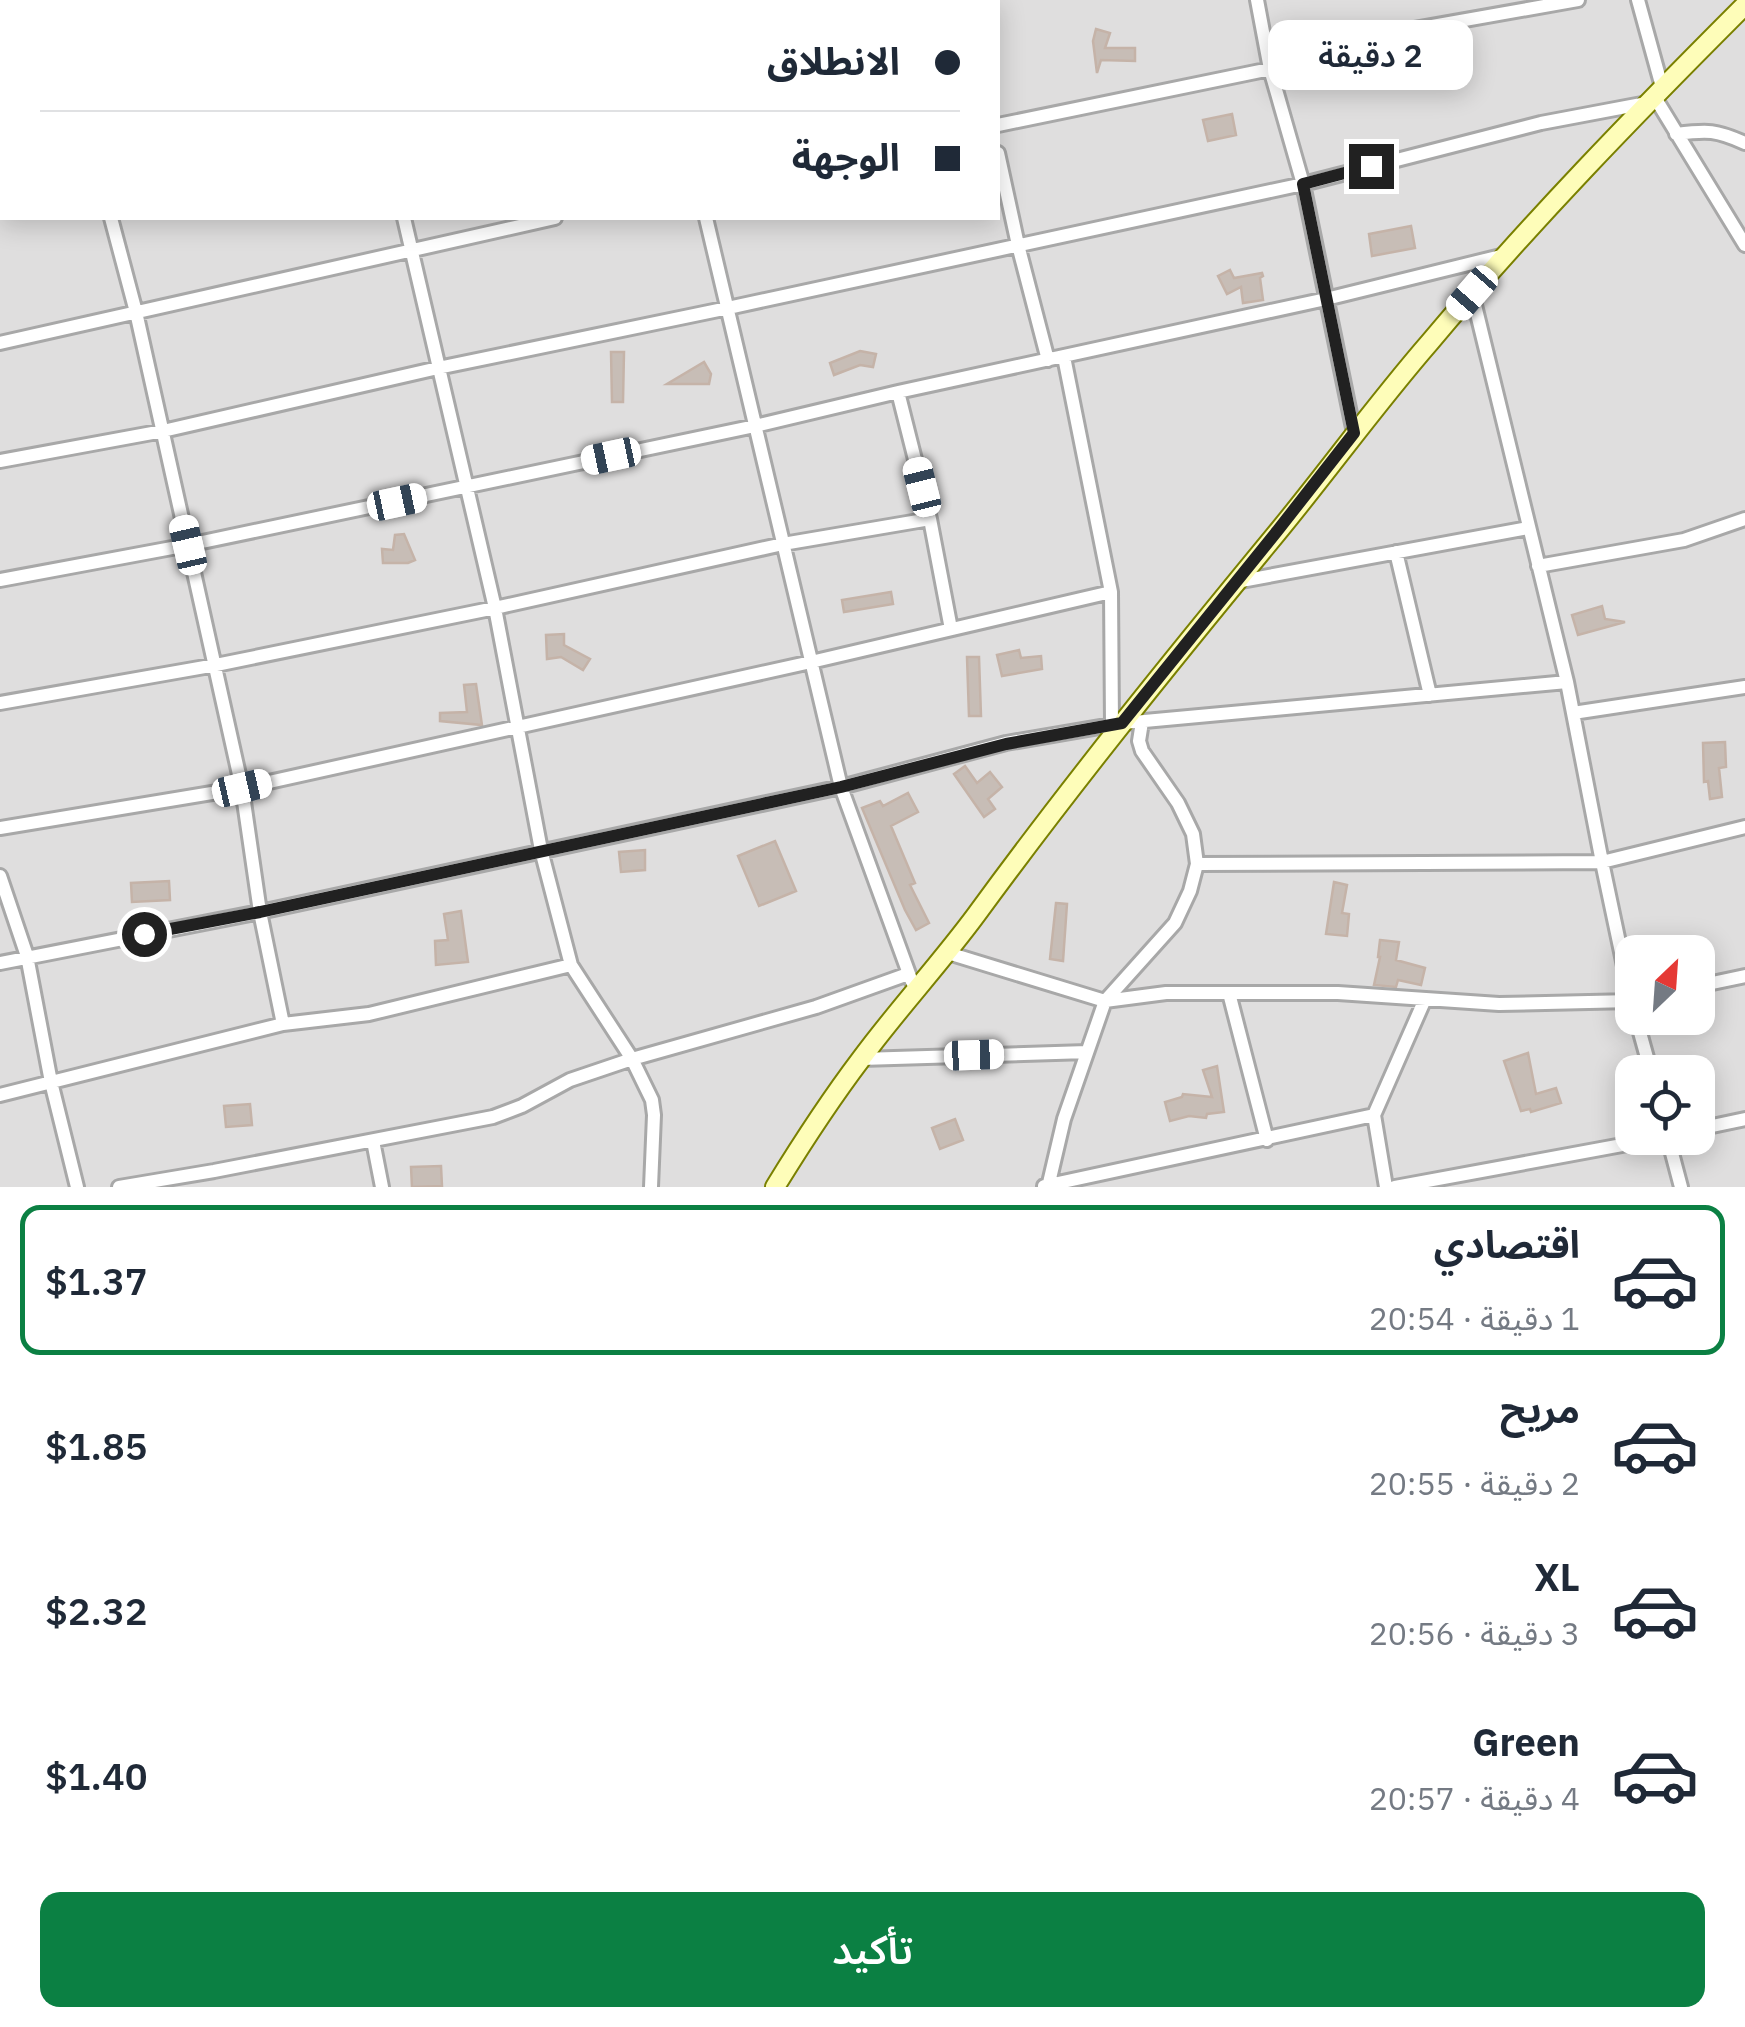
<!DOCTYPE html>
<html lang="ar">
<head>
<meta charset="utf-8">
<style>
	body { margin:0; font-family:"IBM Plex Sans","Noto Sans Arabic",sans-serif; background:#f6f6f7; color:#1f2937; direction:rtl; height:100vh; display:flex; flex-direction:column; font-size:38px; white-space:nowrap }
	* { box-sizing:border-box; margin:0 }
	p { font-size:32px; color:#747a83 }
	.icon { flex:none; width:55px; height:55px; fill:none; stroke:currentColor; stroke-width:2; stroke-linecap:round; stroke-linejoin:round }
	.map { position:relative; height:1187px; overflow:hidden; direction:ltr }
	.side { display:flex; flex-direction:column; background:#fff; flex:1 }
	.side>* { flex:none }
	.guide { position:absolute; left:0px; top:0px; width:1000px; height:220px; box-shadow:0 5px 25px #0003; direction:rtl; display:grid; align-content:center; height:220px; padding:0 40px; background:#fff }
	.needle { width:65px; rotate:25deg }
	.controls { position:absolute; left:1615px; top:935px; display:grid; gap:20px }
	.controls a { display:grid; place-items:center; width:100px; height:100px; border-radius:20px; background:#fff; box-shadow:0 5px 25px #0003; font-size:50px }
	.end { position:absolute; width:45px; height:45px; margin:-22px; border:12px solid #212121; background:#fff; box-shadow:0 0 0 5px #fff }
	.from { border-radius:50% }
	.bubble { position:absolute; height:70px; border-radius:20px; background:#fff; box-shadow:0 5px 25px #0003; font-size:32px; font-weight:600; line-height:70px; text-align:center; direction:rtl }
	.car { position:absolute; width:30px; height:60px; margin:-30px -15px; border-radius:12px; box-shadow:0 0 8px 2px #0007; background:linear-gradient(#fff 24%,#345 0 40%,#fff 0 76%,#345 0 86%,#fff 0) }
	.guide b { display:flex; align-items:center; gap:35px; height:95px; font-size:38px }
	.guide b+b { border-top:2px solid #e0e1e3 }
	.guide i { width:25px; height:25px; background:#1f2937 }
	ul { padding:18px 0 0; list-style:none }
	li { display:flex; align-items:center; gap:30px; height:150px; margin:0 20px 15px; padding:0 20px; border:5px solid transparent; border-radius:20px }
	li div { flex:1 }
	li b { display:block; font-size:38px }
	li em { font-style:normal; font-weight:600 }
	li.current { border-color:#0b8043 }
	li>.icon { width:90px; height:90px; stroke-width:1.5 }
	.cta { display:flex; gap:20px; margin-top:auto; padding:20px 40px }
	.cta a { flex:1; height:115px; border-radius:20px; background:#0b8043; color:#fff; font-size:40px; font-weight:600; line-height:115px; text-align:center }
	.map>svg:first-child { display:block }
	.residential { fill:#dfdede; fill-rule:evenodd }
	.building { fill:#c7bdb6; stroke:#c5b3a8; stroke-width:2.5 }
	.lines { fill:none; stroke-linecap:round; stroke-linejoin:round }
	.street-casing { stroke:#a8a8a8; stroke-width:18 }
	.secondary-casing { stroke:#7a8000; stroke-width:22 }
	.street { stroke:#fff; stroke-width:12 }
	.secondary { stroke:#fefdb9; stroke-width:18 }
	.route { stroke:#212121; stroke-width:12 }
</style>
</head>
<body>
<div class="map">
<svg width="1745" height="1187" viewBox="0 0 1745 1187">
	<rect width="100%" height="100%" fill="#f2eee7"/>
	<path class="residential" d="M0,0h1745v1187h-1745zM2,2h996v216h-996zM1632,952h66v66h-66zM1632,1072h66v66h-66z"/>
	<path class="building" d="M1096,29l14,4 -5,15h30v13l-34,-1 -4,13 -4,-32z
		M1232,114l4,21 -28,6 -5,-21z
		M1411,226l4,22 -43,8 -3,-22z
		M1230,270l4,8 28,-5 1,3 -3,2 3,22 -20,3 -2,-16 -14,7 -9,-18z
		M860,351l16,3 -3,13 -13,-2 -26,10 -4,-12z
		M611,352h13l-1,50h-11z
		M704,362l7,12 -2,10h-42z
		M404,534l11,26 -7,3h-25l-1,-14 11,1 2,-15z
		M891,592l2,12 -49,8 -2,-12z
		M1602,606l3,13 20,3 -47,13 -6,-20z
		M564,634v11l26,14 -7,11 -22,-13 -14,2 -1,-24z
		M1019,650l2,8 20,-2 1,13 -40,7 -5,-21z
		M967,657h12l2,59h-12z
		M476,684l6,41 -42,-4v-8l27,-1 -3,-27z
		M1725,742l1,25 -7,1 3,29 -12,2 -2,-18 -4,1 -1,-39z
		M965,766l12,17 13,-11 12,15 -14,12 7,10 -11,8 -30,-43z
		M908,793l10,19 -27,14 24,57 -5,2 19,38 -13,7 -11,-20 -43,-102 18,-7 3,5z
		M775,841l21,50 -37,15 -21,-50z
		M645,850v20l-24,2 -2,-20z
		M169,881l1,19 -38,2 -1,-19z
		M1334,882l13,3 -5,28 7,1 -2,22 -21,-2z
		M1056,903l11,1 -4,57 -13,-2z
		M461,911l7,51 -32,3 -1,-24 13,-1 -4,-26z
		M1380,940l19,2 -3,18 29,8 -4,17 -23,-5 -2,7 -22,-2 6,-28h-2z
		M1528,1053l8,41 20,-6 5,15 -30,9 -1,-3 -9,2 -17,-50z
		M1217,1066l7,46 -17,2 -1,4 -17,-2 -19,5 -5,-19 17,-5 1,-3 29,3 -9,-27z
		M250,1104l2,21 -26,2 -2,-21z
		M955,1119l8,21 -23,9 -8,-21z
		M441,1166l1,20 -30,1 -1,-20z"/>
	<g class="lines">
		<defs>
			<path id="street" d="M32,0l1,2
				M348,0l1,2
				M654,0l1,2
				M951,0l1,2
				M1257,0l13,69 33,115 51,249
				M1638,0l24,87
				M419,2l12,-2
				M965,2l12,-2
				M0,41l2,1
				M1268,55l310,-55
				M1654,96l91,149
				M998,125l272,-56
				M1676,134c32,-4 40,-4 69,9
				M998,153l20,92 30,115
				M0,210h2
				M111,218l25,94 106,476 18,124 23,112
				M404,218l91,390 46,242 30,115 61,94 20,41 2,15 -3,72
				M706,218l135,569 71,195
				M1472,293l95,389 35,180 30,142
				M0,343l555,-125
				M1064,357l47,235 1,133
				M898,392l32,127 21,110
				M0,461l163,-30 275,-63 290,-60 575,-124 238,-61 106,-20
				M1396,552l34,143
				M1538,566l146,-26 61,-21
				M0,580l188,-35 567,-119 143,-34 428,-93 179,-44
				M1236,582l292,-54
				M0,703l216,-38 279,-57 288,-64 147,-25
				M1573,713l172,-26
				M0,828l242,-40 569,-126 300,-70
				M1197,864l405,-2 143,-35
				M0,876l27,80 24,126 26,105
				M948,953l157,48 61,-8h172l161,11 133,-3
				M0,963l260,-51 581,-125 165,-44 117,-20 444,-41
				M1698,986l47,-10
				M1229,993l38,147
				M1636,1018l15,54
				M861,1059l226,-7
				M0,1095l283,-71 86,-10 202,-49
				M1698,1129l47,-10
				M1668,1138l13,49
				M373,1141l9,46
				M1044,1186l330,-71
				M119,1187l95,-16 279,-54 29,-11 48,-26 62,-21 184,-52 92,-33
				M1048,1187l16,-68 41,-118 70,-78 15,-32 7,-27 -4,-30 -15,-31 -36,-52 -3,-10 3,-19
				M1386,1187l-12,-72 51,-116
				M1395,1187l265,-49"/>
			<path id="secondary" d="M775,1187c27,-44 55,-87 86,-128 36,-49 78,-94 115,-144 95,-130 197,-256 300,-381 52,-63 100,-130 154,-192 99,-118 206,-228 315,-337"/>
		</defs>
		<use href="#street" class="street-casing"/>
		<use href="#secondary" class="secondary-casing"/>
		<use href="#street" class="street"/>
		<use href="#secondary" class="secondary"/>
	</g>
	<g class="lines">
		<path class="route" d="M144,934l116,-22 581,-125 165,-43 116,-21 156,-193 76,-97 -51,-249 68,-18"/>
	</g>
</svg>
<div class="controls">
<a><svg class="needle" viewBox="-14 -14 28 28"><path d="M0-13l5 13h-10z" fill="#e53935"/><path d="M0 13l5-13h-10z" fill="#747a83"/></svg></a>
<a><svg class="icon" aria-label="locate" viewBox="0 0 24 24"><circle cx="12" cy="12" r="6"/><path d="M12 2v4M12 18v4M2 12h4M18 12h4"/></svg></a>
</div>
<i class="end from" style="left:144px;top:934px"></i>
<i class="end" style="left:1371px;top:166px"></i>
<div class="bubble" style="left:1268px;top:20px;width:205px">2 دقيقة</div>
<i class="car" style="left:1472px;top:293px;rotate:221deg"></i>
<i class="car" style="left:611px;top:456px;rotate:258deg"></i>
<i class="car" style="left:922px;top:487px;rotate:346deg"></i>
<i class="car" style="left:397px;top:502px;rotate:78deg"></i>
<i class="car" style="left:188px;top:545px;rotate:347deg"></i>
<i class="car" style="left:242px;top:788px;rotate:77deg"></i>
<i class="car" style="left:974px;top:1055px;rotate:88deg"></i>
<div class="guide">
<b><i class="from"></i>الانطلاق</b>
<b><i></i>الوجهة</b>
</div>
</div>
<section class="side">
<ul>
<li class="current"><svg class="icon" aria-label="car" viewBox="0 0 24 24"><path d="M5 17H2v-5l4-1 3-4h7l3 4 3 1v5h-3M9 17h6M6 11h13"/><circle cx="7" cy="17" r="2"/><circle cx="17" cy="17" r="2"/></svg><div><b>اقتصادي</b><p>1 دقيقة · 20:54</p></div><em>$1.37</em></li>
<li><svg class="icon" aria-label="car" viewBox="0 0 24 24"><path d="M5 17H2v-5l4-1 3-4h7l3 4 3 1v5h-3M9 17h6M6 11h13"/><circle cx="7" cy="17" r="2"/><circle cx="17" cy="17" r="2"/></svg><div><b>مريح</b><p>2 دقيقة · 20:55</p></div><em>$1.85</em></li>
<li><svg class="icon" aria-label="car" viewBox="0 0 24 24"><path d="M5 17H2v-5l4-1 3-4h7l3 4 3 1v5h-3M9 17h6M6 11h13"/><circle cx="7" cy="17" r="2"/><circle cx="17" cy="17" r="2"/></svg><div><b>XL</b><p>3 دقيقة · 20:56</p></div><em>$2.32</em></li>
<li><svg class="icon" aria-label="car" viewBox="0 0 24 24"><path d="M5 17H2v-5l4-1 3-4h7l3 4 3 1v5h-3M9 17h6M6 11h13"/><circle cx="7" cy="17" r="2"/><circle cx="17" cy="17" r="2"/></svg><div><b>Green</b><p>4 دقيقة · 20:57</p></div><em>$1.40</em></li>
</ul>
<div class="cta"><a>تأكيد</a></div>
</section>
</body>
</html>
